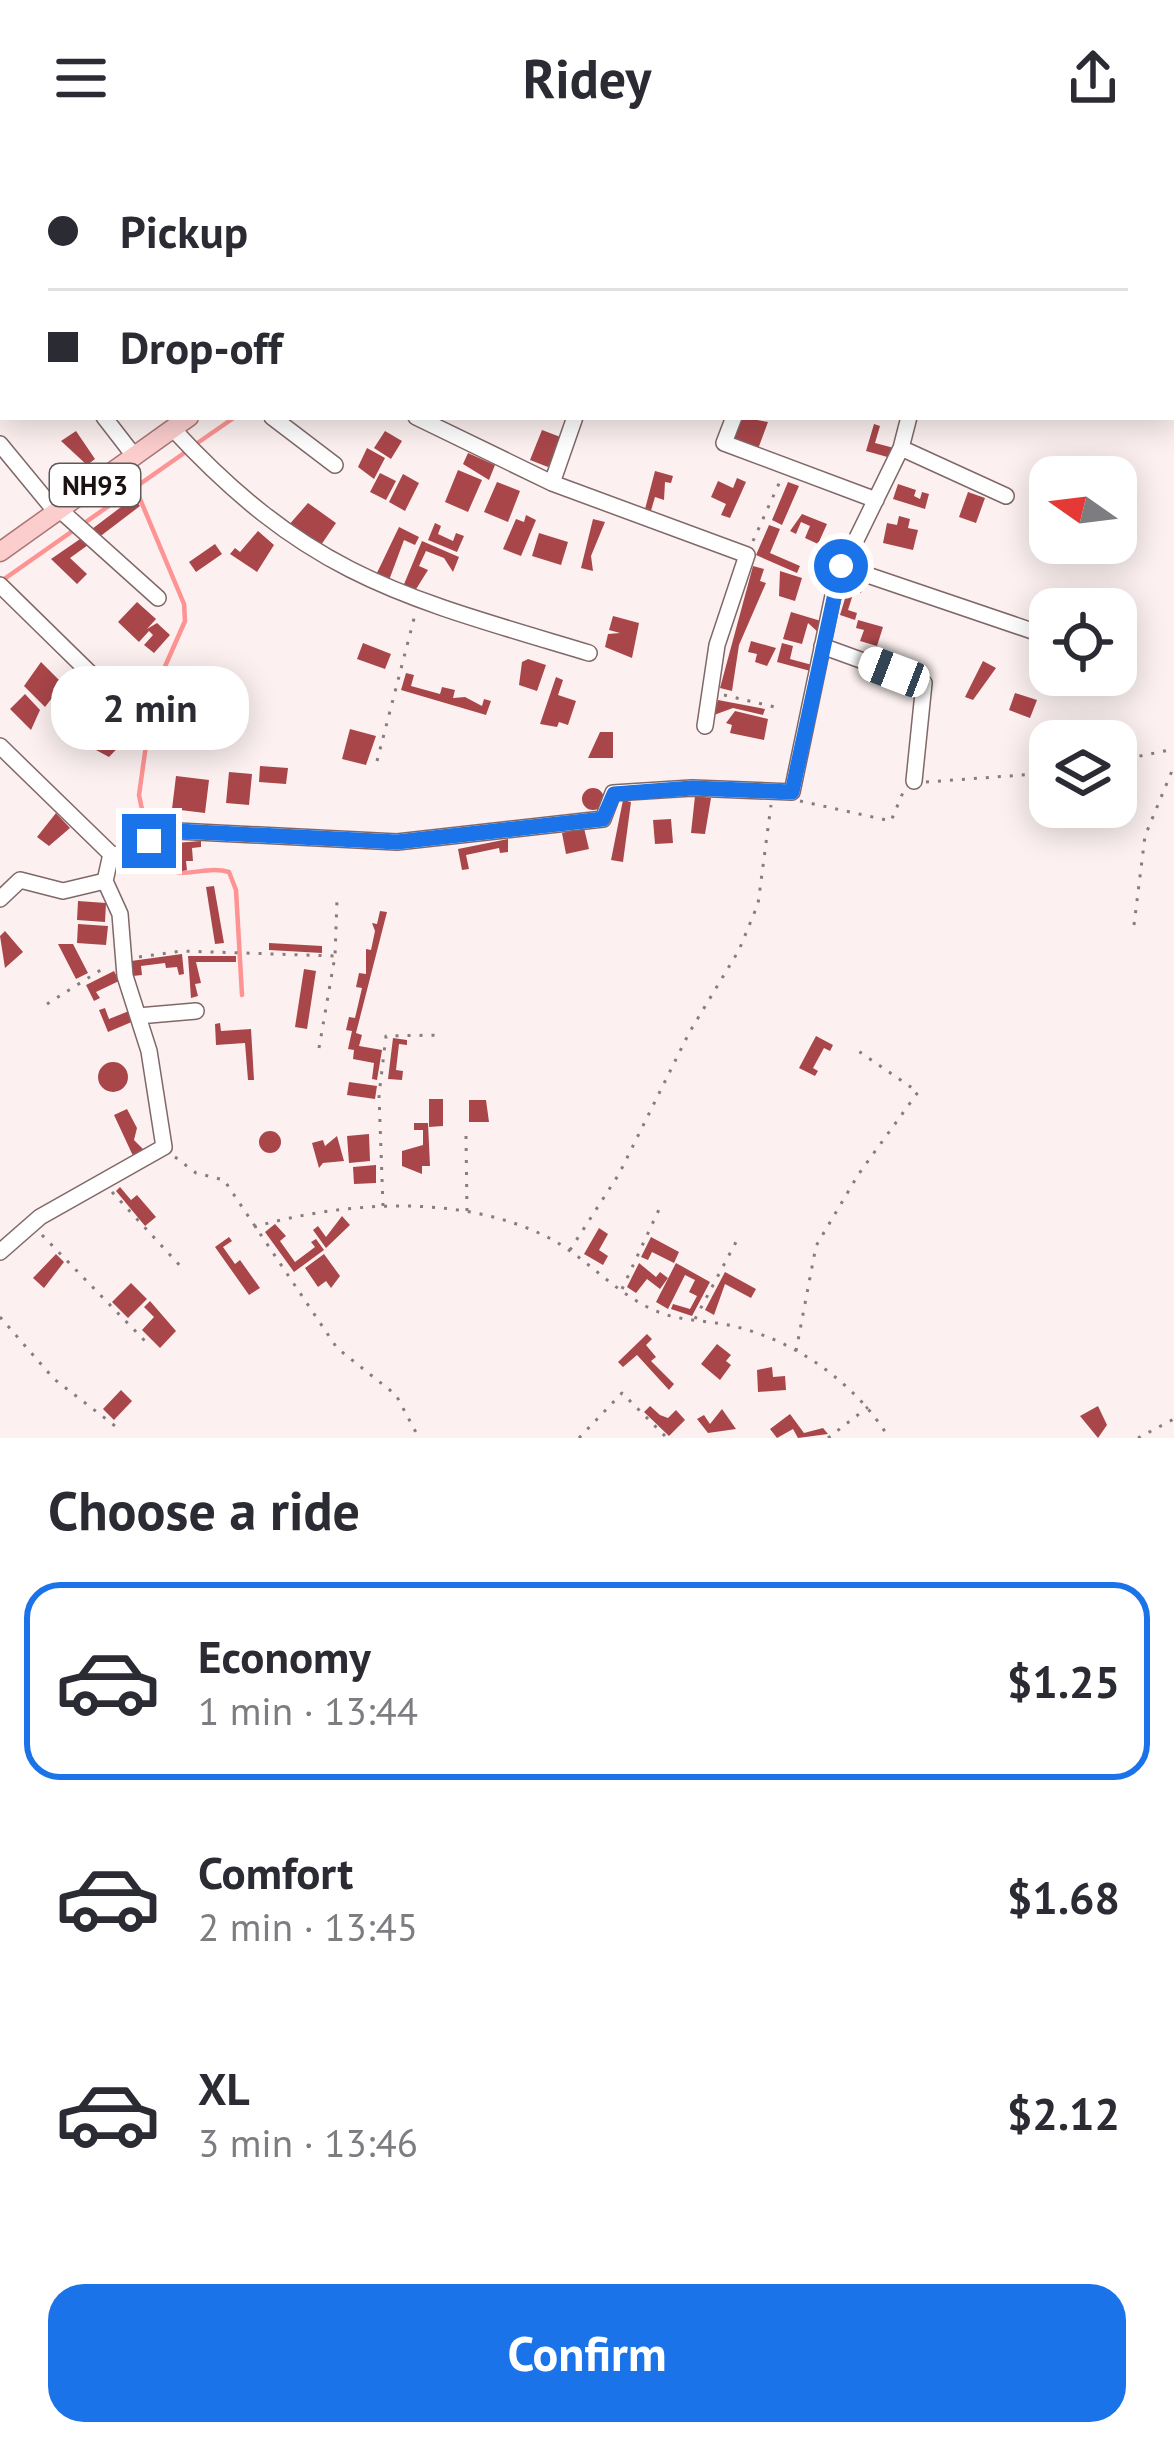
<!DOCTYPE html>
<html lang="en">
<head>
<meta charset="utf-8">
<style>
	body { margin:0; font-family:"PT Sans",sans-serif; background:#f7f7f7; color:#2b2b33; height:100vh; display:flex; flex-direction:column; font-size:45px; white-space:nowrap }
	* { box-sizing:border-box; margin:0 }
	p { font-size:39px; color:#7c7c81 }
	.icon { flex:none; width:66px; height:66px; fill:none; stroke:currentColor; stroke-width:2; stroke-linecap:round; stroke-linejoin:round }
	.map { position:relative; height:1282px; overflow:hidden }
	.drawer { display:flex; flex-direction:column; background:#fff; flex:1 }
	.drawer>* { flex:none }
	.top-card { position:absolute; left:0px; top:0px; width:1176px; height:264px; box-shadow:0 6px 30px #0003; display:grid; align-content:center; height:264px; padding:0 48px; background:#fff }
	.needle { width:78px; rotate:284deg }
	.buttons { position:absolute; left:1029px; top:300px; display:grid; gap:24px }
	.buttons a { display:grid; place-items:center; width:108px; height:108px; border-radius:24px; background:#fff; box-shadow:0 6px 30px #0003; font-size:60px }
	.end { position:absolute; width:54px; height:54px; margin:-27px; border:15px solid #1a73e8; background:#fff; box-shadow:0 0 0 6px #fff }
	.from { border-radius:50% }
	.bubble { position:absolute; height:84px; border-radius:36px; background:#fff; box-shadow:0 6px 30px #0003; font-size:39px; font-weight:600; line-height:84px; text-align:center }
	.car { position:absolute; width:36px; height:72px; margin:-36px -18px; border-radius:15px; box-shadow:0 0 9px 3px #0007; background:linear-gradient(#fff 24%,#345 0 40%,#fff 0 76%,#345 0 86%,#fff 0) }
	.top-card b { display:flex; align-items:center; gap:42px; height:114px; font-size:45px }
	.top-card b+b { border-top:3px solid #e1e1e2 }
	.top-card i { width:30px; height:30px; background:#2b2b33 }
	ul { padding:0; list-style:none }
	li { display:flex; align-items:center; gap:36px; height:198px; margin:0 24px 18px; padding:0 24px; border:6px solid transparent; border-radius:36px }
	li div { flex:1 }
	li b { display:block; font-size:45px }
	li em { font-style:normal; font-weight:600 }
	li.current { border-color:#1a73e8 }
	li>.icon { width:108px; height:108px; stroke-width:1.5 }
	h2 { padding:0 48px; font-size:54px; line-height:144px }
	.primary-button { display:flex; gap:24px; margin-top:auto; padding:24px 48px }
	.primary-button a { flex:1; height:138px; border-radius:36px; background:#1a73e8; color:#fff; font-size:48px; font-weight:600; line-height:138px; text-align:center }
	header { display:flex; justify-content:space-between; align-items:center; height:156px; padding:0 48px; background:#fff; font-size:54px; font-weight:600 }
	.map>svg:first-child { display:block }
	.lines { fill:none; stroke-linecap:round; stroke-linejoin:round }
	.stream { stroke:#fe9393; stroke-width:4.5 }
	.building { fill:#a9464a }
	.minor-casing { stroke:#816868; stroke-width:18 }
	.major-casing { stroke:#ab7675; stroke-width:21 }
	.path { stroke:#877d7d; stroke-width:3; stroke-dasharray:3 9; stroke-linecap:butt }
	.minor { stroke:#fff; stroke-width:15 }
	.major { stroke:#fbcdcd; stroke-width:18 }
	.route { stroke:#1a73e8; stroke-width:15 }
	.labels { text-anchor:middle; dominant-baseline:central; stroke-width:12; stroke-linejoin:round; paint-order:stroke }
	.shield { fill:#fff; stroke:#5f5858; stroke-width:3 }
	.shield-label { font-size:27px; font-weight:bold; fill:#1a1111 }
</style>
</head>
<body>
<header><svg class="icon" aria-label="menu" viewBox="0 0 24 24"><path d="M4 6h16M4 12h16M4 18h16"/></svg>Ridey<svg class="icon" aria-label="share" viewBox="0 0 24 24"><path d="M12 15V3M7 8l5-5 5 5M5 13v7h14v-7"/></svg></header>
<div class="map">
<svg width="1174" height="1282" viewBox="0 0 1174 1282">
	<rect width="100%" height="100%" fill="#fcf1f0"/>
	<g class="lines">
		<path class="stream" d="M600,3l4,-3
			M196,288l39,-27
			M135,331l49,117 1,17 -22,50 -4,41 -11,19 -9,64 9,43 19,31c21,10 39,-4 62,3l7,18 6,105
			M83,368l104,-73
			M0,426l74,-52"/>
	</g>
	<path class="building" d="M741,261l27,5 -10,27 -26,-10z
		M874,268l6,2 -5,17 19,5 -3,10 -25,-7z
		M542,274l21,8 -15,29 -18,-7z
		M76,275l19,28 -8,6 -26,-24z
		M385,275l17,10 -11,18 -17,-11z
		M367,292l18,10 -11,21 -16,-12z
		M468,297l27,12 -6,15 -26,-16z
		M458,314l24,10 -14,32 -23,-10z
		M655,315l18,5 -2,7 -6,-1 -1,18 -9,-3 -5,17 -6,-1z
		M380,317l16,8 -10,19 -16,-8z
		M403,318l16,9 -14,28 -16,-9z
		M737,322l9,4 -16,36 -9,-3 5,-11 -15,-7 7,-16 15,7z
		M497,326l23,9 -12,31 -24,-10z
		M788,326l11,4 -17,39 -10,-5z
		M898,328l18,6 -2,6 6,3 2,-7 7,2 -4,15 -32,-10z
		M968,336l17,6 -9,25 -17,-6z
		M124,341l4,5 6,-4 6,8 -42,32 -6,-9 29,-22 -3,-5z
		M308,347l28,20 -17,25 -31,-22z
		M802,358l25,10 -9,20 -13,-6 5,-12 -9,-4 -5,12 -6,-3z
		M526,359l10,5 -15,36 -18,-7 13,-30 8,3z
		M899,360l11,3 -2,9 10,2 -5,20 -30,-7 4,-20 10,2z
		M593,363l12,3 -14,34 2,15 -12,-3z
		M435,367l6,3 -3,8 15,7 3,-8 8,3 -7,16 -29,-12z
		M769,369l11,4 -10,24 30,13 -3,7 -41,-18z
		M399,371l20,10 -4,8 -11,-5 -16,43 -13,-6z
		M258,375l16,14 -17,27 -27,-18 5,-6 5,4z
		M539,377l29,9 -7,23 -29,-9z
		M83,381l5,8 -18,13 17,16 -10,10 -26,-25z
		M422,385l37,16 -6,15 -9,-14 -18,-7 -7,15 9,4 -15,24 -11,-5z
		M215,388l7,10 -26,18 -7,-10z
		M753,410l11,3 -4,12 6,2 -27,62 -7,46 -12,-3z
		M780,415l22,7 -7,23 -16,-5z
		M851,423l13,4 -3,10 -7,-2 -6,19 9,3 -2,7 -15,-5z
		M137,446l19,17 -9,10 10,-6 13,12 -16,18 -10,-8 9,-10 -4,-4 -10,11 -21,-20z
		M791,456l30,9 -3,11 -10,-9 -6,21 -19,-5z
		M613,460l26,7 -7,35 -27,-11 3,-13 12,-1 -11,-3z
		M858,464l25,7 -6,19 -17,-5 4,-11 -8,-2z
		M751,485l25,7 -9,18 -12,-4 2,-8 -9,-2z
		M363,487l28,11 -6,15 -28,-10z
		M782,487l11,3 -3,13 26,7 -2,6 -37,-10z
		M528,503l18,6 -9,26 -18,-6 3,-23z
		M983,505l13,7 -23,32 -8,-3z
		M41,506l22,22 -18,23 -21,-21z
		M78,517l23,22 -12,12 -22,-23z
		M406,517l8,2 -3,11 29,8 2,-7 13,3 -2,8 12,-1 17,9 2,-7 7,2 -5,14 -85,-25z
		M556,521l7,3 -5,15 18,6 -8,24 -9,-3 -2,5 -17,-3z
		M143,530l9,9 -9,9 9,10 -8,8 -22,-23z
		M1015,537l22,7 -7,18 -21,-8z
		M25,538l15,16 -9,20 -21,-21z
		M718,544l47,9 -2,6 -30,-7 -19,7z
		M735,555l33,8 -4,21 -34,-7 2,-8 -6,-2z
		M98,559l18,12 -21,20 -11,-17z
		M131,570l4,4 -26,27 -13,-7 20,-19 5,6z
		M350,573l26,7 -10,29 -24,-6z
		M600,576h13v26h-25z
		M260,610l28,2 -2,16 -27,-2z
		M229,616l23,2 -3,31 -23,-2z
		M176,620l33,4 -4,33 -33,-4z
		M582 643a11 11 0 1 1 22 0a11 11 0 1 1-22 0Z
		M695,640l16,2 -6,36 -14,-1z
		M623,644l8,2 -8,60 -12,-2z
		M56,657l14,15 -21,18 -12,-9z
		M671,663l2,24 -18,1 -2,-24z
		M584,672l5,21 -23,5 -4,-21z
		M508,683v13l-8,1 -1,-5 -33,7 3,14 -7,1 -4,-21z
		M201,685v6l-9,1 1,13h-7l1,9 -5,1 -2,-18 -17,5 -1,-14z
		M214,730l10,57 -9,1 -9,-57z
		M78,745l28,2 -1,19 -28,-2z
		M380,755l7,1 -31,121 6,2 -3,11 23,4 -5,30 -5,-1 2,-16 -21,-4 1,-9 -6,-1 4,-18 -6,-1 3,-13 6,1 7,-30 -6,-1 3,-14 7,1v-25l5,1 4,-19 -3,-8 5,1z
		M78,768l30,2 -2,19 -29,-2z
		M5,775l18,21 -18,16 -5,-32z
		M269,787l53,3v7l-53,-3z
		M58,788h15l15,29 -12,6z
		M182,798l2,20 -5,1 -2,-8 -11,1 -1,-5 -24,3 1,9 -9,1 -2,-15z
		M188,800h48v6h-40l5,21 -6,1 3,12 -7,2z
		M304,813l12,2 -9,58 -12,-2z
		M114,815l5,10 -23,11 4,6 -6,3 -8,-16z
		M105,852l4,11 20,-8 5,10 -26,11 -9,-22z
		M220,867l1,8 30,-2 3,51h-6l-3,-37 -29,2 -1,-21z
		M816,880l17,9 -3,6 -6,-3 -11,20 5,3 -3,5 -16,-8z
		M393,882l14,2v5l-8,-1 -3,26 7,1 -1,9 -14,-1z
		M98 921a15 15 0 1 1 30 0a15 15 0 1 1-30 0Z
		M349,926l28,4 -2,13 -28,-4z
		M429,943h14v27l-14,1z
		M469,944h17l3,22h-20z
		M127,953l10,19 -3,12 12,12 -12,6 -20,-43z
		M414,967h14l2,43h-8v8l-20,-8v-15l21,-6v-15h-9z
		M259 986a11 11 0 1 1 22 0a11 11 0 1 1-22 0Z
		M369,978l1,27 -21,2 -2,-27z
		M337,980l7,25 -21,2 -4,5 -7,-25 11,-3 2,6z
		M376,1009v18l-22,1 -1,-17z
		M120,1031l11,13 6,-5 19,22 -11,9 -29,-35z
		M342,1060l8,9 -24,23 -13,-18 5,-4 8,11z
		M275,1068l11,12 -6,5 15,21 20,-15 -4,-5 5,-3 8,11 -30,22 -29,-40z
		M599,1072l9,6 -9,16 9,6 -5,9 -19,-11z
		M229,1081l3,4 -9,6 12,17 5,-4 20,28 -11,7 -34,-48z
		M651,1081l28,15 -5,11 -22,-11 -4,8 -7,-3z
		M56,1098l8,8 -20,26 -11,-10z
		M324,1098l16,22 -9,12 -5,-7 -8,6 -13,-19z
		M639,1107l17,14 4,-5 8,6 -8,11 -13,-10 -11,14 -9,-6z
		M676,1107l34,19 -18,34 -21,-7 2,-5 17,5 7,-13 -8,-4 6,-12 -10,-5 -17,34 -12,-7z
		M725,1116l31,17 -5,9 -26,-14 -11,31 -9,-5z
		M131,1127l16,16 -19,19 -16,-16z
		M150,1145l26,30 -16,17 -18,-18 12,-13 -10,-10z
		M647,1178l5,5 -6,6 10,12 -5,4 23,23 -5,6 -32,-35 -14,12 -5,-5z
		M717,1188l14,11 -5,6 5,4 -11,15 -19,-16z
		M772,1211l1,10 12,-1 1,14 -28,2 -1,-22z
		M121,1234l11,11 -18,19 -11,-11z
		M650,1250l10,9 8,3 8,-8 9,10 -16,16 -25,-24z
		M1098,1250l9,19 -9,13 -18,-22z
		M722,1253l14,20 -28,4 -11,-14 7,-4 6,9z
		M790,1258l14,19 19,-5 5,6 -30,4 -5,-9 -16,9 -7,-9z"/>
	<g class="lines">
		<defs>
			<path id="minor" d="M113,0l2,3
				M358,0l3,3
				M641,0l3,3
				M840,0l5,3
				M657,3l4,-3
				M730,3l2,-3
				M0,144l3,2
				M1173,186h1
				M104,261l31,40
				M272,261l63,48
				M416,261l136,66 195,72 -30,90 -12,81
				M734,261l-10,26 152,57
				M173,273c137,148 230,168 416,224
				M0,288l56,68
				M901,292l105,48
				M552,327l23,-66
				M60,354l98,88
				M841,410l209,71
				M0,429l144,141
				M822,490l102,37 -10,98
				M0,590l111,108 -6,27 15,33 5,62 24,75 15,96 -124,70 -40,35
				M111,698c25,4 42,-17 66,-23l220,11 206,-23 10,-26 79,-5 100,4 44,-211 65,-133 8,-31
				M0,743l20,-19 43,11 42,-10
				M138,860l58,-5"/>
			<path id="major" d="M553,3l4,-3
				M0,396l189,-135"/>
		</defs>
		<use href="#minor" class="minor-casing"/>
		<use href="#major" class="major-casing"/>
		<path class="path" d="M753,385l28,-62
			M724,539l51,12
			M377,605l39,-150
			M1116,605l58,-12
			M926,626l124,-9
			M800,645l91,20 13,-31
			M1134,769l11,-89 29,-70
			M139,801l43,-6 153,5
			M47,848l60,-38
			M319,892l16,-92 2,-56
			M466,980l1,75
			M175,1001l21,16 28,7 113,168 59,47 23,43
			M112,1036l72,78
			M383,1050l-4,-111 7,-59 57,-1
			M254,1071c91,-26 210,-34 297,12 37,20 65,55 105,72 26,11 54,9 81,16 61,15 120,58 152,111
			M42,1079l103,106
			M570,1094l49,-76 70,-141 50,-83 19,-46 13,-99
			M622,1133l40,-86
			M0,1161l54,62 65,50
			M695,1163l41,-77
			M796,1195l20,-105 42,-71 60,-83 -64,-44
			M579,1282l43,-45 45,45
			M828,1282l40,-31
			M1138,1282l36,-19"/>
		<use href="#minor" class="minor"/>
		<use href="#major" class="major"/>
	</g>
	<g class="lines">
		<path class="route" d="M149,685l28,-10 220,11 206,-23 11,-25 78,-6 100,4 49,-226"/>
	</g>
	<g class="labels">
		<rect class="shield" x="50" y="308" width="90" height="42" rx="9"/>
		<g class="shield-label">
			<text x="95" y="329">NH93</text>
		</g>
	</g>
</svg>
<div class="buttons">
<a><svg class="needle" viewBox="-14 -14 28 28"><path d="M0-13l5 13h-10z" fill="#e53935"/><path d="M0 13l5-13h-10z" fill="#7c7c81"/></svg></a>
<a><svg class="icon" aria-label="locate" viewBox="0 0 24 24"><circle cx="12" cy="12" r="6"/><path d="M12 2v4M12 18v4M2 12h4M18 12h4"/></svg></a>
<a><svg class="icon" aria-label="layers" viewBox="0 0 24 24"><path d="M12 4l9 5-9 5-9-5zM3 14l9 5 9-5"/></svg></a>
</div>
<i class="end from" style="left:841px;top:410px"></i>
<i class="end" style="left:149px;top:685px"></i>
<div class="bubble" style="left:51px;top:510px;width:198px">2 min</div>
<i class="car" style="left:894px;top:516px;rotate:291deg"></i>
<div class="top-card">
<b><i class="from"></i>Pickup</b>
<b><i></i>Drop-off</b>
</div>
</div>
<section class="drawer">
<h2>Choose a ride</h2>
<ul>
<li class="current"><svg class="icon" aria-label="car" viewBox="0 0 24 24"><path d="M5 17H2v-5l4-1 3-4h7l3 4 3 1v5h-3M9 17h6M6 11h13"/><circle cx="7" cy="17" r="2"/><circle cx="17" cy="17" r="2"/></svg><div><b>Economy</b><p>1 min · 13:44</p></div><em>$1.25</em></li>
<li><svg class="icon" aria-label="car" viewBox="0 0 24 24"><path d="M5 17H2v-5l4-1 3-4h7l3 4 3 1v5h-3M9 17h6M6 11h13"/><circle cx="7" cy="17" r="2"/><circle cx="17" cy="17" r="2"/></svg><div><b>Comfort</b><p>2 min · 13:45</p></div><em>$1.68</em></li>
<li><svg class="icon" aria-label="car" viewBox="0 0 24 24"><path d="M5 17H2v-5l4-1 3-4h7l3 4 3 1v5h-3M9 17h6M6 11h13"/><circle cx="7" cy="17" r="2"/><circle cx="17" cy="17" r="2"/></svg><div><b>XL</b><p>3 min · 13:46</p></div><em>$2.12</em></li>
</ul>
<div class="primary-button"><a>Confirm</a></div>
</section>
</body>
</html>
